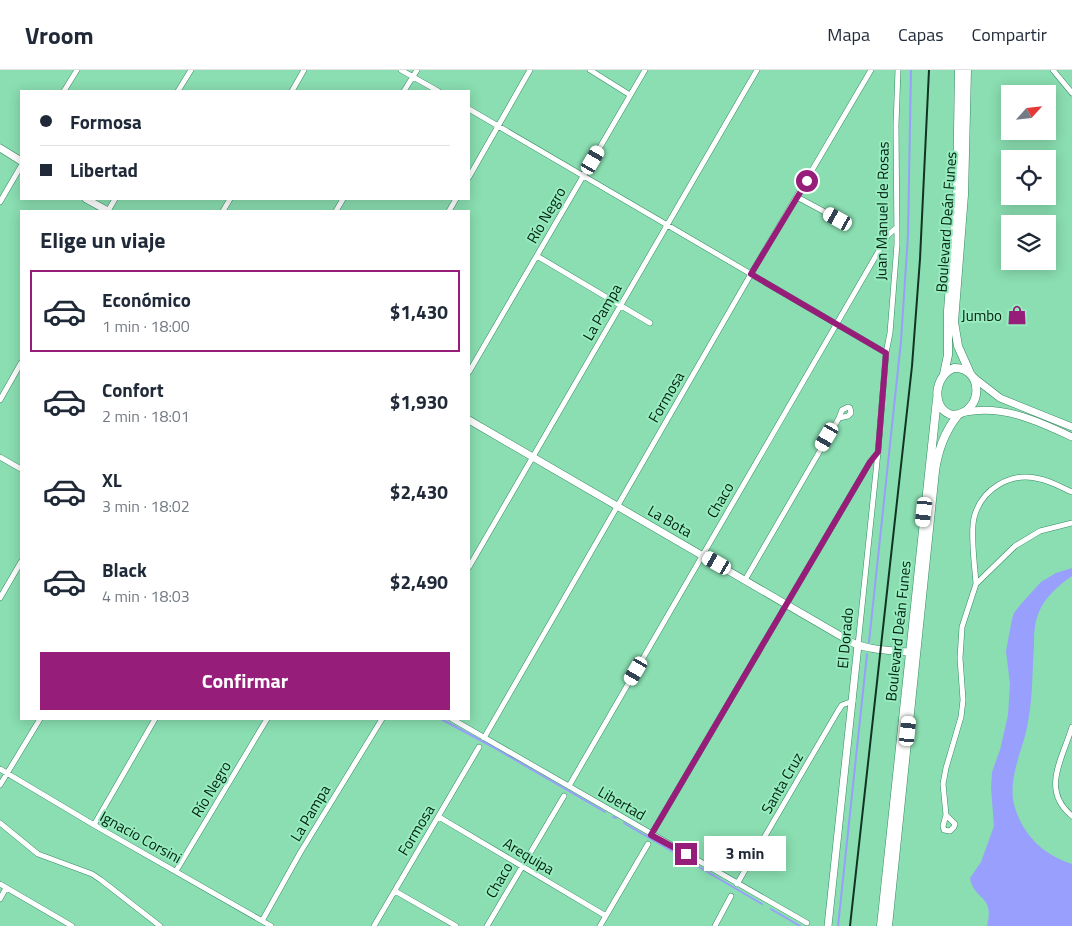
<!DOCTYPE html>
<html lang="es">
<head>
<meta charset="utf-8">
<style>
	body { margin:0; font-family:"Titillium Web",sans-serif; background:#f2f2f3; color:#1f2937; height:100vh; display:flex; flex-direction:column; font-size:19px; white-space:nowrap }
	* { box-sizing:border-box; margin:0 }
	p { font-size:16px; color:#747a83 }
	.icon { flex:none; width:28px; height:28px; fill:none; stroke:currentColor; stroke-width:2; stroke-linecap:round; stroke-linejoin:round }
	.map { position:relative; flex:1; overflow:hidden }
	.sheet { position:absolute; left:20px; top:140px; width:450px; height:510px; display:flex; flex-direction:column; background:#fff; border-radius:0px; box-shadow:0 2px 12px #0003 }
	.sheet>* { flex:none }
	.banner { position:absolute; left:20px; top:20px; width:450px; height:110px; border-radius:0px; box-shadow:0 2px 12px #0003; display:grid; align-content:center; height:110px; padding:0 20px; background:#fff }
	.needle { width:32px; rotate:63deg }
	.buttons { position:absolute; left:1001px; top:15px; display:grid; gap:10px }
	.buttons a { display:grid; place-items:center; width:55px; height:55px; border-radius:0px; background:#fff; box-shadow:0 2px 12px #0003; font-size:25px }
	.end { position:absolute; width:22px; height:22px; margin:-11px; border:6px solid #961e7a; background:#fff; box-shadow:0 0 0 2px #fff }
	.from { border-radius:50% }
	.bubble { position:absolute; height:35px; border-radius:0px; background:#fff; box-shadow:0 2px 12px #0003; font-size:16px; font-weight:700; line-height:35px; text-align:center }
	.car { position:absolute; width:15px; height:30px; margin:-15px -8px; border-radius:6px; box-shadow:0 0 4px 1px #0007; background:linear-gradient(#fff 24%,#345 0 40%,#fff 0 76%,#345 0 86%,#fff 0) }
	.banner b { display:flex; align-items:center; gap:18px; height:48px; font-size:19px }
	.banner b+b { border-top:1px solid #e0e1e3 }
	.banner i { width:12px; height:12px; background:#1f2937 }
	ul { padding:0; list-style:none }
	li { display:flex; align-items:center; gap:15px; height:82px; margin:0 10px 8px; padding:0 10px; border:2px solid transparent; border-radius:0px }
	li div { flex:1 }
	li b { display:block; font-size:19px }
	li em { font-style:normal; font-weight:700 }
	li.on { border-color:#961e7a }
	li>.icon { width:45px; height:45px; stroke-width:1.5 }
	h2 { padding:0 20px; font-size:22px; line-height:60px }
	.cta { display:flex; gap:10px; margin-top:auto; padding:10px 20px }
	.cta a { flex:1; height:58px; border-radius:0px; background:#961e7a; color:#fff; font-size:20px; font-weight:700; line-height:58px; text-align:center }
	header { display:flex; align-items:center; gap:30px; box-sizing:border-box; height:70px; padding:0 25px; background:#fff; border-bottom:1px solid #e0e1e3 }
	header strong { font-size:24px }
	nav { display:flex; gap:28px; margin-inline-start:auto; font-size:18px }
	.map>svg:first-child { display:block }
	.water { fill:#999ffc }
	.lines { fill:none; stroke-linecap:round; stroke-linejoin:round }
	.stream { stroke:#999ffc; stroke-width:2 }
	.minor-casing { stroke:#358a62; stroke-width:6 }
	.tertiary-casing { stroke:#358a62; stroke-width:8 }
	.secondary-casing { stroke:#358a62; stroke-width:9 }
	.minor { stroke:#fff; stroke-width:5 }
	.tertiary { stroke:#fff; stroke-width:7 }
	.secondary { stroke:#fff; stroke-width:8 }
	.rail { stroke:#0f3421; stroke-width:2 }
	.route { stroke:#961e7a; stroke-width:6 }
	.labels { text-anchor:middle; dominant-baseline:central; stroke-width:4; stroke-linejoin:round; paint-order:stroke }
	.street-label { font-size:15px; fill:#002010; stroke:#97ebbe }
	.poi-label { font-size:15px; fill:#002010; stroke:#97ebbe; text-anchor:end }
</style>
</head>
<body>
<header>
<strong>Vroom</strong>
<nav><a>Mapa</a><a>Capas</a><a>Compartir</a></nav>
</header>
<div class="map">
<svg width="1072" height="856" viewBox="0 0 1072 856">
	<rect width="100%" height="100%" fill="#8adeb1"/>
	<path class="water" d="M1072,498v8c-13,9 -27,21 -33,36 -5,11 -5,23 -5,34 -2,25 -1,51 -6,76 -4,27 -22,57 -13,86 9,28 29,47 57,56v62h-85c8,-32 -13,-25 -17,-48l11,-16 13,-36 -3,-38 1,-16 8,-22 8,-35 2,-31 -4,-33 6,-32 2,-6 7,-9 20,-22 15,-9z"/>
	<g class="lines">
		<path class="stream" d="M869,572l32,-301 7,-106 3,-165
			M441,649l52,28 112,65
			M613,747l3,1
			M624,753l138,81
			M771,839l29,17
			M838,856l29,-272"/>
		<defs>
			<path id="minor" d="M401,0l37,21
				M590,0l40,25
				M1053,0l19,23
				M64,21l13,-21
				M178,21l13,-21
				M292,21l12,-21
				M404,21l13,-21
				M469,39l417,244
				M469,107l61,-107
				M797,127l41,22
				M0,132l21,-36
				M108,141l7,-12
				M223,141l7,-12
				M336,141l7,-12
				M449,141l7,-12
				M537,186l113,67
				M469,302l176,-302
				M0,330l21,-37
				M848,337l2,1 1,5 -3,3 -9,2 3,-8z
				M0,387l21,12
				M469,497l288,-497
				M745,510l94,-162
				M976,514c-1,-18 -6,-50 -2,-66 7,-29 37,-47 66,-39 11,2 22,9 32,13
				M0,528l21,-36
				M858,575l20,-193 8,-99 4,-20 7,-89 -1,-119 2,-55
				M452,649l355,204
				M1072,657c-9,31 -32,63 0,89
				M484,668l267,-464 120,-204
				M0,699l94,56 177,101
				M0,715l40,-66
				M569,716l319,-551 8,-7
				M946,745l-3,-31 3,-16 15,-51 2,-17 -3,-42 2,-31 14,-43 39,-38 25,-15 32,-8
				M946,745l9,9 -1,3 -4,4 -6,-1 -1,-4z
				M439,747l167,99
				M0,753l38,31 54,20 9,6 59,46
				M94,755l61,-106
				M651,765l219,-373 8,-9
				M176,801l91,-152
				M0,814l72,42
				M737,814l101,-173 4,-6 11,-4
				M395,821l61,35
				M0,829l6,-11
				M262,851l38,-68 82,-134
				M374,856l105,-179
				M487,856l77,-130
				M600,856l48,-82
				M715,856l16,-30"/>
			<path id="tertiary" d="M0,78l21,13
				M86,129l22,12
				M973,307l27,21 72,29
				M966,342c38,-7 72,9 106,25
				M469,350l382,222c19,9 43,8 64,11
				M828,856l30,-281"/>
			<path id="secondary" d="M967,0l-3,125 -10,127 4,24 12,27
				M954,298c30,-1 30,45 -1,47 -23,-5 -19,-40 1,-47z
				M944,304l4,-19v-44l9,-118 2,-123
				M881,856l56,-527
				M888,856l47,-455c3,-21 10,-40 23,-56"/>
		</defs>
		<use href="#minor" class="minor-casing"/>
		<use href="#tertiary" class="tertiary-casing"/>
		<use href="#secondary" class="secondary-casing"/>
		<use href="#minor" class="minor"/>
		<use href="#tertiary" class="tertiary"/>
		<use href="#secondary" class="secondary"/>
		<path class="rail" d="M850,856l62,-560 8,-107 9,-189"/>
	</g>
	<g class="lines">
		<path class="route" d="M686,784l-35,-19 219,-373 8,-10 8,-99 -135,-79 56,-93"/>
	</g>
	<defs>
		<symbol id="shop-bare" viewBox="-9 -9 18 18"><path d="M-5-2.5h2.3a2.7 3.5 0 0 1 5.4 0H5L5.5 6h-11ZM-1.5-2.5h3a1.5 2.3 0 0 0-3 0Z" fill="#961e7a" stroke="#97ebbe" stroke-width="2.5" paint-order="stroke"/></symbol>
	</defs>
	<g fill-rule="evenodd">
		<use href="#shop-bare" x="1003" y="231" width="28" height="28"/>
	</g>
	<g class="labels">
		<g class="street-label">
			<text transform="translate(882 141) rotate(-89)">Juan Manuel de Rosas</text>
			<text transform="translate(546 145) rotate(-60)">Río Negro</text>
			<text transform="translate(946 152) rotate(-86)">Boulevard Deán Funes</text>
			<text transform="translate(602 242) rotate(-60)">La Pampa</text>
			<text transform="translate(666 327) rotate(-60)">Formosa</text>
			<text transform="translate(720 430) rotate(-60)">Chaco</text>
			<text transform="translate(670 451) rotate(30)">La Bota</text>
			<text transform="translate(898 561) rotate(-84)">Boulevard Deán Funes</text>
			<text transform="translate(845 568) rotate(-85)">El Dorado</text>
			<text transform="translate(782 713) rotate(-60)">Santa Cruz</text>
			<text transform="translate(211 719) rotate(-59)">Río Negro</text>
			<text transform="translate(622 733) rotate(30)">Libertad</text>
			<text transform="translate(310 743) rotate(-59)">La Pampa</text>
			<text transform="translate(416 760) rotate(-59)">Formosa</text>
			<text transform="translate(141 767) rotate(29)">Ignacio Corsini</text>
			<text transform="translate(529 786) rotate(31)">Arequipa</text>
			<text transform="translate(499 810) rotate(-60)">Chaco</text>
		</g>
		<g class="poi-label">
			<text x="1002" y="245">Jumbo</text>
		</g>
	</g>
</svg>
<div class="buttons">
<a><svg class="needle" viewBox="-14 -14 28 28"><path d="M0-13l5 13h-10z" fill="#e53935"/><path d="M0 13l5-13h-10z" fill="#747a83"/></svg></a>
<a><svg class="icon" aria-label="locate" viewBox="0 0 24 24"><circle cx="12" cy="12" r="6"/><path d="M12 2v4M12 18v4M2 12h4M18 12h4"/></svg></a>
<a><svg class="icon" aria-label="layers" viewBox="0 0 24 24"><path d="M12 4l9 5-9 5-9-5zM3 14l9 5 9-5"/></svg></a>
</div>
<i class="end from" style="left:807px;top:111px"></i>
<i class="end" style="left:686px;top:784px"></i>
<div class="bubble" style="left:704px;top:766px;width:82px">3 min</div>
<i class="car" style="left:593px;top:90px;rotate:30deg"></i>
<i class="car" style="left:838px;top:149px;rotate:299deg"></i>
<i class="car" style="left:827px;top:367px;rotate:210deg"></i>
<i class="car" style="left:924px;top:442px;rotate:186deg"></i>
<i class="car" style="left:717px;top:493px;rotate:300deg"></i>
<i class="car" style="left:636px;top:601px;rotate:210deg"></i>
<i class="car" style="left:908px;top:661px;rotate:6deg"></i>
<div class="banner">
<b><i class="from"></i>Formosa</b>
<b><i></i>Libertad</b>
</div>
<section class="sheet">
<h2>Elige un viaje</h2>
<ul>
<li class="on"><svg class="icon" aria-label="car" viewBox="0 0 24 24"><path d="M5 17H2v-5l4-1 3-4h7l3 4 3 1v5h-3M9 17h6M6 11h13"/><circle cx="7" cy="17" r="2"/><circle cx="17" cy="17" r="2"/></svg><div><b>Económico</b><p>1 min · 18:00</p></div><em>$1,430</em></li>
<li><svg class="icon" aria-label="car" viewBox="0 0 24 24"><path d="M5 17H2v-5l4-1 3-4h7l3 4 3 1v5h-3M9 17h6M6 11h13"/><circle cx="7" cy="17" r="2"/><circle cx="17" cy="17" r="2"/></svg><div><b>Confort</b><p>2 min · 18:01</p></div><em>$1,930</em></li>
<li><svg class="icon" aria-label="car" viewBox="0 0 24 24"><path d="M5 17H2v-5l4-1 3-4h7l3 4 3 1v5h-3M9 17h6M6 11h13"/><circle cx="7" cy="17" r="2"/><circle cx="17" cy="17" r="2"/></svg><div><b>XL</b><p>3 min · 18:02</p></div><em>$2,430</em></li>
<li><svg class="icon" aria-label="car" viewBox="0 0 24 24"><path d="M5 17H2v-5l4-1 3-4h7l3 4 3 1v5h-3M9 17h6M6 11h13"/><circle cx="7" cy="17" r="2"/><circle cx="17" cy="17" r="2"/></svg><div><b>Black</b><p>4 min · 18:03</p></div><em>$2,490</em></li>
</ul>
<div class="cta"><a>Confirmar</a></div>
</section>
</div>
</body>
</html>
